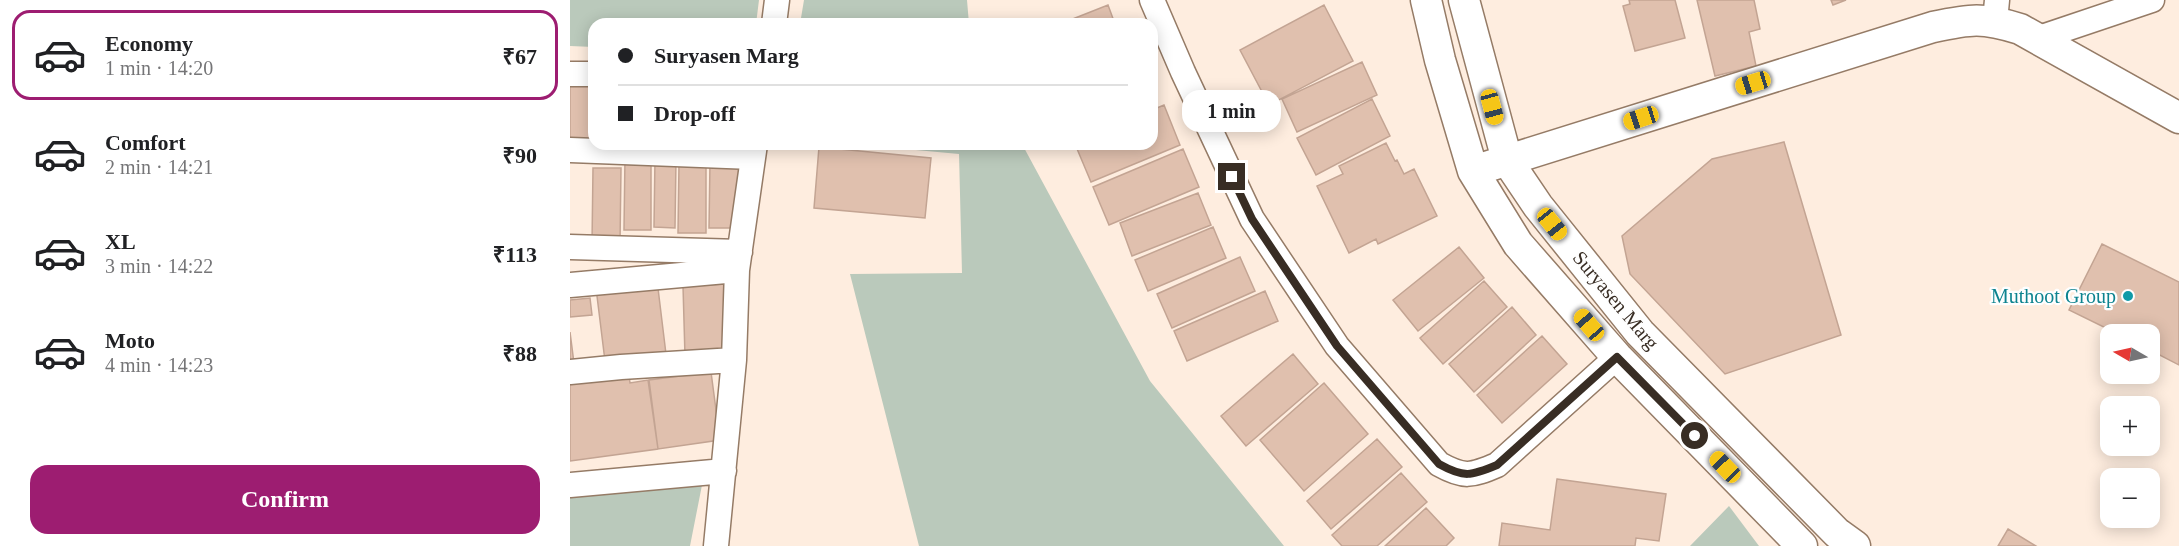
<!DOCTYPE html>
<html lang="en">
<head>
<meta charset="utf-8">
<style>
	body { margin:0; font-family:Georgia,serif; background:#f6f6f6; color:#202124; height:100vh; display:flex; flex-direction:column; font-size:22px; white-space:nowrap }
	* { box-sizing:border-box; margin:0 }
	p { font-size:20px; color:#757577 }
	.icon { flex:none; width:33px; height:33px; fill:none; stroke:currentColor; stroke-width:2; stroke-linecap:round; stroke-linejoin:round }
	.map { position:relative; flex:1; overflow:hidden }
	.drawer { display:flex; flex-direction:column; background:#fff; width:570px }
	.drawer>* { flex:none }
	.top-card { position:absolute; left:18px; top:18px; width:570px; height:132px; border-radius:18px; box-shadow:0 3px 15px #0003; display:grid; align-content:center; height:132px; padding:0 30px; background:#fff }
	.needle { width:39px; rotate:279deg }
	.fabs { position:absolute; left:1530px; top:324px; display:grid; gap:12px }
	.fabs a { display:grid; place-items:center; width:60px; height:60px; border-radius:12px; background:#fff; box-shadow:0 3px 15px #0003; font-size:30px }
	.end { position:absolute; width:27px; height:27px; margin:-14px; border:8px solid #382d24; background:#fff; box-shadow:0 0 0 3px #fff }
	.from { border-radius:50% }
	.bubble { position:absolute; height:42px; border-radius:18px; background:#fff; box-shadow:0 3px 15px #0003; font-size:20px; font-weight:800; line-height:42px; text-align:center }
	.car { position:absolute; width:18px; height:36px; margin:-18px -9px; border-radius:8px; box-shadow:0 0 4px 2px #0007; background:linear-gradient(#f5c518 24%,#345 0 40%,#f5c518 0 76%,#345 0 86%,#f5c518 0) }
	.top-card b { display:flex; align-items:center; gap:21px; height:57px; font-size:22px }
	.top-card b+b { border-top:2px solid #e0e0e0 }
	.top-card i { width:15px; height:15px; background:#202124 }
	ul { padding:10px 0 0; list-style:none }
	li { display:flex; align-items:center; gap:18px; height:90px; margin:0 12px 9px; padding:0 18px; border:3px solid transparent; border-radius:18px }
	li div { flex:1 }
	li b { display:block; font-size:22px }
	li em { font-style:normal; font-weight:800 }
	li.on { border-color:#9d1d71 }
	li>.icon { width:54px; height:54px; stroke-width:1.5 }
	.action { display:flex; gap:12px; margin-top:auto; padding:12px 30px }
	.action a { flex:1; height:69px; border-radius:18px; background:#9d1d71; color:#fff; font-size:24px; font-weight:800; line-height:69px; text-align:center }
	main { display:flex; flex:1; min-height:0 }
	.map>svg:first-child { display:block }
	.green { fill:#bac9bb }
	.building { fill:#e0c0ae; stroke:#c3a493; stroke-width:1.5 }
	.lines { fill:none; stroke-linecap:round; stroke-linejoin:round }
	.minor-casing { stroke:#957b66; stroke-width:27 }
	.tertiary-casing { stroke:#957b66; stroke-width:33 }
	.minor { stroke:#fff; stroke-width:24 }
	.tertiary { stroke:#fff; stroke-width:30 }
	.route { stroke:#382d24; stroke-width:8 }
	.culture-dot { fill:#0f9aa8; stroke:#fefefe; stroke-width:2 }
	.labels { text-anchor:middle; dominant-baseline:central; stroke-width:4.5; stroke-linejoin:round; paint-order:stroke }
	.culture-label { font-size:20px; fill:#0d838f; stroke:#fefefe; text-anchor:end }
	.street-label { font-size:20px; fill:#382d24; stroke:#fefefe }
</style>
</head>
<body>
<main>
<section class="drawer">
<ul>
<li class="on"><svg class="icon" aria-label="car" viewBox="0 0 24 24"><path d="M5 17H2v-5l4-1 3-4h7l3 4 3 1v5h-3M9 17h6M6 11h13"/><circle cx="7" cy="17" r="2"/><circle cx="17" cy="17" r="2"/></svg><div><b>Economy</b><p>1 min · 14:20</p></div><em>₹67</em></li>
<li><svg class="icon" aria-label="car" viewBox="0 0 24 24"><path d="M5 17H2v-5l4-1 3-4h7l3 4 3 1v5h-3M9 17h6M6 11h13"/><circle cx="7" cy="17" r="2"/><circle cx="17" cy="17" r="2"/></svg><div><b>Comfort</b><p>2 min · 14:21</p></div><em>₹90</em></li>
<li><svg class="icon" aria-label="car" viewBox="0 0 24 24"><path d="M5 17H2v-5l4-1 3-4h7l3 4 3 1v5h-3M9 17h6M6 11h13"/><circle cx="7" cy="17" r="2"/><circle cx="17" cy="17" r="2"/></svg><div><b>XL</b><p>3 min · 14:22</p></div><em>₹113</em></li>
<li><svg class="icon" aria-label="car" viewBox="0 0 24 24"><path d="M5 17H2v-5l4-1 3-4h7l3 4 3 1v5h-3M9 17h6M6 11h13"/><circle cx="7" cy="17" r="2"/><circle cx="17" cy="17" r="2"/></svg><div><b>Moto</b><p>4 min · 14:23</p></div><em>₹88</em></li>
</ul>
<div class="action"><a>Confirm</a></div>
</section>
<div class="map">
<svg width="1609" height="546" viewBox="0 0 1609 546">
	<rect width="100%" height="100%" fill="#feeddf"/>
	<path class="green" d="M0,0h189l-3,24h-162v23l-24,-1z
		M234,0h163l2,24h-169z
		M281,144h171l128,237 134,165h-365l-69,-272 112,-1 -3,-119z
		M132,485l-12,61h-120v-48z
		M1159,506l30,40h-69z"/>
	<path class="building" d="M1059,0h46l10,38 -50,13 -12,-45 7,-2z
		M1127,0h57l6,29 -11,3 7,34 -41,10z
		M1261,0h15l-13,5z
		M538,5l7,19h-55z
		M754,5l29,56 -84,44 -29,-55z
		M792,62l15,33 -80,37 -15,-33z
		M0,76h24l-1,73h-23z
		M802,99l18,37 -74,39 -19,-37z
		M594,105l16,40 -89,37 -16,-38h77v-34z
		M1214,142l57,193 -116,39 -95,-100 -8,-38 90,-77z
		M816,143l9,18 2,-1 7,14 10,-5 23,47 -59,28 -2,-5 -27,14 -32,-67 26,-12 -4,-8z
		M249,147l112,11 -6,60 -111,-10z
		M613,149l16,38 -90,38 -16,-38z
		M55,157h26v73h-27z
		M85,158l21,1 -1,69 -21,-1z
		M140,162h31l-1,66h-31z
		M109,163h27v70h-28z
		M23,168h28l-1,76h-28z
		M628,193l13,32 -79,31 -12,-33z
		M643,227l13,31 -78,33 -13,-31z
		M1532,244l77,38v83l-29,-15v-16h-32l-49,-24z
		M889,247l25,31 -66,53 -25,-31z
		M670,257l15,34 -83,37 -15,-34z
		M87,280l9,74 -61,7 -9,-73z
		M914,281l23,26 -64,57 -23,-26z
		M155,284l2,71 -42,1 -2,-70z
		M695,291l13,30 -91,40 -13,-30z
		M20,298l2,17 -22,2v-17z
		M942,307l24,28 -62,57 -25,-28z
		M0,332l5,39 -5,1z
		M972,336l25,28 -65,59 -25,-28z
		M723,354l25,30 -72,62 -25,-30z
		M58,368l2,15 18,-3 10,69 -88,12v-81z
		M141,372l9,68 -62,9 -9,-69z
		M754,383l44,51 -64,57 -44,-51z
		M807,439l25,28 -71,62 -24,-28z
		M831,473l26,29 -50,44h-35l-10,-11z
		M987,479l109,15 -7,47 -23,-3 -1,8h-136l3,-23 48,7z
		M856,508l28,30 -8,8h-61z
		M1438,529l28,17h-38z"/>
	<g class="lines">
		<defs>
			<path id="minor" d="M582,0l31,72 69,147 85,127 102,118c25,14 32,12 58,1l120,-108
				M1425,21l2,-21
				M204,24l3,-24
				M1466,39l116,-39
				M0,74h24
				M0,150l183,7
				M0,247l170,5
				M0,285l167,-15
				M0,372l51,-5 113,-7
				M0,485l154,-14
				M146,546l18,-186 3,-90 18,-126"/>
			<path id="tertiary" d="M856,0l14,60 33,111 45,73 99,113 185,189
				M894,0l43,160 31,46 102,127 197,200 18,13
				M903,171l460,-144c38,-8 49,-10 87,2l159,89"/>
		</defs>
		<use href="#minor" class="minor-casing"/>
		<use href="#tertiary" class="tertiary-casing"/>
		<use href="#minor" class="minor"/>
		<use href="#tertiary" class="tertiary"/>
	</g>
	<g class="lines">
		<path class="route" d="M662,177l20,42 85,127 102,118c25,14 32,12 58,1l120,-108 78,79"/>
	</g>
	<circle class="culture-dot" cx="1558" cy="296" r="6"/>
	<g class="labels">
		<g class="culture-label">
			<text x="1546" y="296">Muthoot Group</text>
		</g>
		<g class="street-label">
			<text transform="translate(1046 300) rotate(50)">Suryasen Marg</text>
		</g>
	</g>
</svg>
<div class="fabs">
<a><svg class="needle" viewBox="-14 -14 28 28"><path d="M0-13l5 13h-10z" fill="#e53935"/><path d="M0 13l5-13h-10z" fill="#757577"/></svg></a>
<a>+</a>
<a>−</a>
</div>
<i class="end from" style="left:1125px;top:436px"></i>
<i class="end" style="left:662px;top:177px"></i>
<div class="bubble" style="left:612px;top:90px;width:99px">1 min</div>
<i class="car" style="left:1183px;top:83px;rotate:253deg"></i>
<i class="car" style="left:922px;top:107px;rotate:165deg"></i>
<i class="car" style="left:1071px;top:118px;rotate:252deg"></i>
<i class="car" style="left:982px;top:224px;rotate:141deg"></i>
<i class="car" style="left:1019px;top:325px;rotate:319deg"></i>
<i class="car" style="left:1155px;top:467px;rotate:316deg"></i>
<div class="top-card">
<b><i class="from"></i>Suryasen Marg</b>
<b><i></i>Drop-off</b>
</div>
</div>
</main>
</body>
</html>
